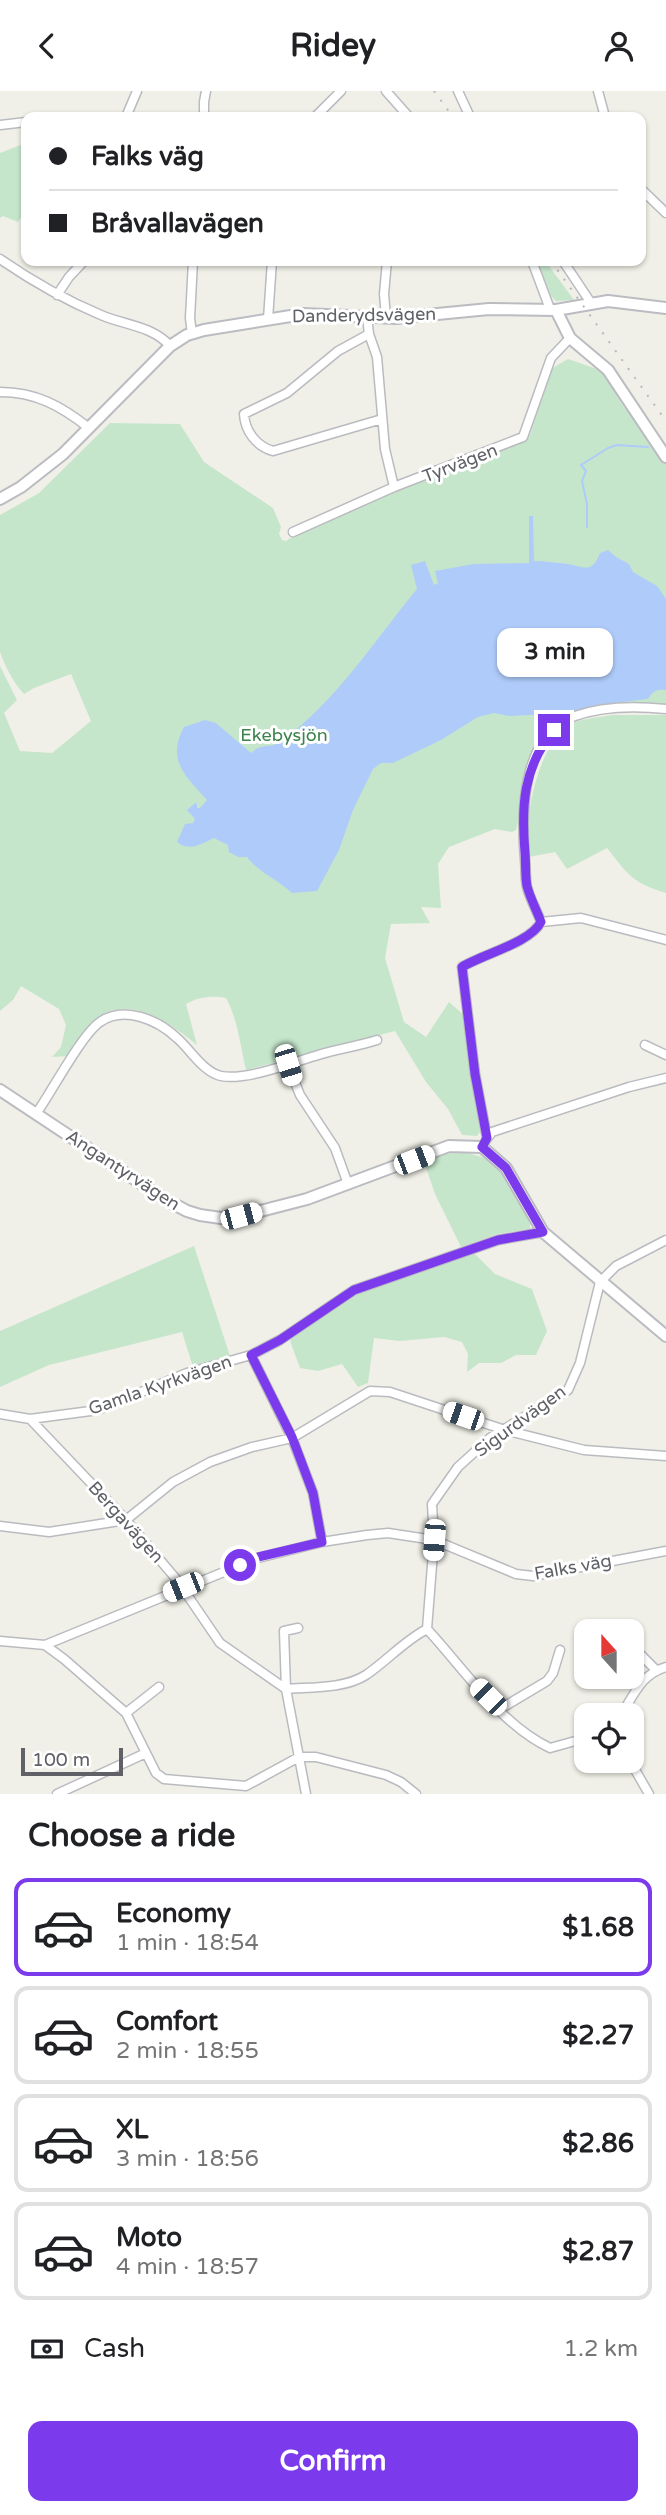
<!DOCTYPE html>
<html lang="en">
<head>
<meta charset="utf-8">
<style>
	body { margin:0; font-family:"Varela Round",sans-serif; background:#f2f2f2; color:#202124; height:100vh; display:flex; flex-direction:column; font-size:26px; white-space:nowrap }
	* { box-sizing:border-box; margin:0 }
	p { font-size:23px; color:#757577 }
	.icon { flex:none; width:38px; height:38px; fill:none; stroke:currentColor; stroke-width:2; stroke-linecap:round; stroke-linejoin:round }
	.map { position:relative; height:1703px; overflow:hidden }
	.drawer { display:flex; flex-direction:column; background:#fff; flex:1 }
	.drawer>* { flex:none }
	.guide { position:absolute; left:21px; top:21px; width:625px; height:154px; border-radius:14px; box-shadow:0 2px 5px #0004; display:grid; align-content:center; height:154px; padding:0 28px; background:#fff }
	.needle { width:46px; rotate:339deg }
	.fabs { position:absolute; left:574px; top:1528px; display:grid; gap:14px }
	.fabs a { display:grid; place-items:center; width:70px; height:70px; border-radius:14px; background:#fff; box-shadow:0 2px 5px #0004; font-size:35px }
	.scale { position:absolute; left:21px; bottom:18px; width:102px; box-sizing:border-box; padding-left:7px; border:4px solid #5f6167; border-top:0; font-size:19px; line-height:24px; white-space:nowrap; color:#5f6167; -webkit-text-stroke:5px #fff; paint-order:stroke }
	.end { position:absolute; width:32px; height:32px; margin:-16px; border:9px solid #7c3aed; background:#fff; box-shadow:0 0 0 4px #fff }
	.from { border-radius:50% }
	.bubble { position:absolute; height:49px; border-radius:14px; background:#fff; box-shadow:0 2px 5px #0004; font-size:23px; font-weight:800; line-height:49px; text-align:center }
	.car { position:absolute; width:21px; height:42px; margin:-21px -10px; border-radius:9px; box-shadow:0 0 5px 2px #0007; background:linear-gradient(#fff 24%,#345 0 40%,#fff 0 76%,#345 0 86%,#fff 0) }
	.guide b { display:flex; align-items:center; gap:24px; height:66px; font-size:26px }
	.guide b+b { border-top:2px solid #e0e0e0 }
	.guide i { width:18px; height:18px; background:#202124 }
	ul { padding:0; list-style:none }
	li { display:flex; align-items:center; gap:21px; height:98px; margin:0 14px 10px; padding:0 14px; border:4px solid #e0e0e0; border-radius:14px }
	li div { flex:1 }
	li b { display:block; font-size:26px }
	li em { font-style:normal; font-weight:800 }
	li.on { border-color:#7c3aed }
	li>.icon { width:63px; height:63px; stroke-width:1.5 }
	h2 { padding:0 28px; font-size:32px; line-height:84px }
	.pay { display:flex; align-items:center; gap:18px; height:77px; padding:0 28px; font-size:26px }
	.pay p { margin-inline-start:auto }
	.button { display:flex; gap:14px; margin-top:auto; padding:14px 28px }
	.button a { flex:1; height:80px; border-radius:14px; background:#7c3aed; color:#fff; font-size:28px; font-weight:800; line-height:80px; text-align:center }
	header { display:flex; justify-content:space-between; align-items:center; height:91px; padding:0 28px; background:#fff; font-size:32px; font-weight:800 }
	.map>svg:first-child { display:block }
	.green { fill:#c6e6cc }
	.water { fill:#aecbfa }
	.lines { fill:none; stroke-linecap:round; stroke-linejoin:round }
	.stream { stroke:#aecbfa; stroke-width:2 }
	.street-casing { stroke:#babbc0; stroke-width:11 }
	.secondary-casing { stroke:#bbbcc2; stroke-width:14 }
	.street { stroke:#fff; stroke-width:8 }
	.secondary { stroke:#fff; stroke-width:10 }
	.rail { stroke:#b7b8b8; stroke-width:2; stroke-dasharray:2 9; stroke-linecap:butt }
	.route { stroke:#7c3aed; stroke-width:9 }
	.labels { text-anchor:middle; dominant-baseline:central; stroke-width:6; stroke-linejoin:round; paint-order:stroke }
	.street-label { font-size:18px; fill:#5f6167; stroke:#fff }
	.park-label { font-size:18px; fill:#3b824b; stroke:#fff }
</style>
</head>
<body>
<header><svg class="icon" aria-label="back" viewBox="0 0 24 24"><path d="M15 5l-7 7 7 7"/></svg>Ridey<svg class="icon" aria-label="person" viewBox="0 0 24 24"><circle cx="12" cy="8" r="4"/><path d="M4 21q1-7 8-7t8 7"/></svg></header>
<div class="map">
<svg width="666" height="1703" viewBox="0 0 666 1703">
	<rect width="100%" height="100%" fill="#f0f0e8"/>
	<path class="green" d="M26,52v67l-8,12 -15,-6 -3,2v-65z
		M539,174l10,1 25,34 -18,1 -5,-5z
		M568,268l35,12 18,32 45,61v242h-39l-63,16 -20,22 -17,40 -11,46 -4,2 -17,-3 -46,18 -11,17 3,44 -20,-1 9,16 -39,1 -6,34 19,64 22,15 23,-35 16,14 15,116 -3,4 -15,-1 -14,-26 -22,-27 -31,-51 -149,39c-6,-25 -8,-50 -20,-72 -12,-3 -29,-1 -40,6l11,41c-24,-20 -71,-54 -101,-25 -10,10 -17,25 -25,36l-19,1 9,-10 5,-22 -7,-16 -38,-23 -8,14 -13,11v-345l17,34 -13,13 16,38 32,2 39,-32 -20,-47 -37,14 -10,6c-11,-12 -18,-26 -24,-42v-137l39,-22 71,-70 70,1 24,38 69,46 8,19 -2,7 3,6 4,1 28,-18 209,-81 6,-5 3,-8 17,-59z
		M612,624h54v178c-33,-10 -38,-18 -59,-45l-40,21 -12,-17 -26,5c-6,-36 7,-104 36,-129 12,-10 32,-10 47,-13z
		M464,1061l21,6 13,10 32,52v9l-33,5 -36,13 -26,-53 -11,-32 22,-8z
		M194,1155l36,110 -37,11 -11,-35 -133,33 -49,22v-56z
		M475,1163l20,20 37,15 15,42 -11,24h-20l-15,8h-22l-12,9 1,-18 -6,-12 -18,-5 -44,4 -26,-3 -6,45 -10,4 -16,-23 -24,7 -18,-3 -10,-27 3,-4 63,-43 109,-39z"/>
	<path class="water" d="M529,425h4l1,45c11,0 23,2 34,3 16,3 24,10 32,-11l8,-3 8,7 13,7 4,8 24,14 9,13v91c-10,-1 -13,1 -18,9l-52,6 -18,6 -25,3 -44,2 -15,-3 -16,4 -37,23 -48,23h-12l-8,6 -20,41 -14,40 -22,41 -25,2c-15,-14 -33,-20 -45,-36h-9l-9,-5 -1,-7 -14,-7c-13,6 -24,14 -37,4l8,-18 8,-1 2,-4 -8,-9 8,-7 2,1v4h3l7,-8c-21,-23 -41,-40 -23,-73l21,-7 11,3 35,30c12,-11 19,-4 29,-11 56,-40 94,-101 137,-153l-6,-24 14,-4 9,24 4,-2 -3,-12 39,-7 55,-1z"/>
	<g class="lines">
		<path class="stream" d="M587,436v-23l-5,-23 4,-10 -5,-6 27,-17 9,-3 31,2"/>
		<defs>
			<path id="street" d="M386,0l23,26
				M458,0l12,26
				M598,0l7,26
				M126,26l11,-26
				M204,26v-15l2,-11
				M315,26l26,-26
				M0,34l26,-3
				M640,97l26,25
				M0,168c32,22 65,41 101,56 23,10 52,11 69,31
				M532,170l18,48
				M563,170l28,42
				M57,204l12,-18 15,-16
				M367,225l2,18 8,23 8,92 9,38
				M386,226l-2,-23 3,-33
				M268,228l4,-58
				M192,243l-2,-16 3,-57
				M369,243l-31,17 -51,42 -43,21c1,17 12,32 29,37l109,-32
				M0,301c36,0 61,14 89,36
				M293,441l101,-45 129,-50 28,-79 19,-20
				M541,831c-4,-11 -11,-23 -14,-35 -2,-9 -1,-19 -2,-27 -4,-46 -4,-125 50,-144 28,-10 62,-10 91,-7
				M541,831l40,-4 85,22
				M645,954l21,10
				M288,974l12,30 35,53 13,36
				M36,1023c15,-21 46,-80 64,-92 24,-17 58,-2 77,16 13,11 26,34 44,38 25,5 70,-13 94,-20 20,-7 41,-9 62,-16
				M487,1047l-12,-64 -13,-107c21,-13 68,-24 79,-45
				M486,1049l6,-8 137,-45 37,-9
				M251,1264l41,83 21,55 9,49
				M0,1323l30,5 68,-9 89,-37 64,-18 29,-15 74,-50 144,-50 45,-8
				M30,1328l96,101 51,60 43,63 66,46c25,-2 58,0 80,-14 22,-15 38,-34 61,-46
				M0,1435l49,6 77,-12 47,-38 37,-20 42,-15 40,-9 78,-47 20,1 115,38 79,20 82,6
				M298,1537l-14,3 2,58 20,105
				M427,1538l7,-89 -2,-36 26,-37 32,-29 78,-48 12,-27 20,-81 16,-16 50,-26
				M427,1538c37,40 74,96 123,119l36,-10
				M0,1550l45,4 19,14 62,54 30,60 8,6 82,7 53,-29h17l70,18 15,7 15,12
				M45,1554l213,-87 64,-16 45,-7 21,-2 46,7 82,34 17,2 133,-25
				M634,1557l22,22
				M500,1618l47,-28 6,-8 7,-23
				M126,1622l33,-26
				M621,1624c13,-20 20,-41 45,-48
				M630,1670l19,33
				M57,1703l89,-41"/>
			<path id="secondary" d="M556,219l14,28 38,32 58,87
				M0,408l21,-12 42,-33 107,-108 17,-11 17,-5 99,-16 93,4 93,-9 67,1 52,-9 58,7
				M0,999l166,110 21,11 13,4 21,3 20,-2 66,-17 142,-53 33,1 24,21 37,64 123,104"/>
		</defs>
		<use href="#street" class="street-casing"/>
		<use href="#secondary" class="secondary-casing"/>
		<use href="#street" class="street"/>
		<use href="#secondary" class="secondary"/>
		<path class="rail" d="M434,0l19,26
			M551,170l115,160"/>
	</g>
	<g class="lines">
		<path class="route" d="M240,1474l18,-8 64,-15 -9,-49 -21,-56 -41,-82 29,-15 74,-50 144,-50 45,-8 -37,-64 -24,-21 5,-9 -12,-64 -13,-107c21,-13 68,-24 79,-45 -4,-11 -11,-24 -14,-36 -2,-10 -1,-22 -2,-33 -4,-46 -2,-86 29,-123"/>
	</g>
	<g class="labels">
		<g class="street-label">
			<text transform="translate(364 224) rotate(-1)">Danderydsvägen</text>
			<text transform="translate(460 372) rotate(-21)">Tyrvägen</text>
			<text transform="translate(123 1079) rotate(33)">Angantyrvägen</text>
			<text transform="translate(160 1294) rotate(-19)">Gamla Kyrkvägen</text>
			<text transform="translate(520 1330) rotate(-36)">Sigurdvägen</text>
			<text transform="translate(126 1431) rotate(48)">Bergavägen</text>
			<text transform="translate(573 1476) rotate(-10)">Falks väg</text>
		</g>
		<g class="park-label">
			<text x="284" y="644">Ekebysjön</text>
		</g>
	</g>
</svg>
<div class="fabs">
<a><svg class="needle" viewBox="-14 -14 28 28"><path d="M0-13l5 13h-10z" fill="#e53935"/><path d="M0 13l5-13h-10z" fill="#757577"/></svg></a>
<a><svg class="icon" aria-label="locate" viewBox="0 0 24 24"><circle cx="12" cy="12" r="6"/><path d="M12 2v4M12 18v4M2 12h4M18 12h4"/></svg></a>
</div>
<div class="scale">100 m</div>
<i class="end from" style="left:240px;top:1474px"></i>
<i class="end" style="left:554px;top:639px"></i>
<div class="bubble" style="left:497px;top:537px;width:116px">3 min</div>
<i class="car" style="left:288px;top:974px;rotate:163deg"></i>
<i class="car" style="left:414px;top:1069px;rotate:69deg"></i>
<i class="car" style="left:241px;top:1125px;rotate:75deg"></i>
<i class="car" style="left:463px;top:1325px;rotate:289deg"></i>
<i class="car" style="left:434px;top:1449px;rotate:184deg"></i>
<i class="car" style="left:183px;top:1496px;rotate:248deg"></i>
<i class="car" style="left:488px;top:1606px;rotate:315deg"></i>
<div class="guide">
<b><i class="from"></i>Falks väg</b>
<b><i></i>Bråvallavägen</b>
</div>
</div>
<section class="drawer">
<h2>Choose a ride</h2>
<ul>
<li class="on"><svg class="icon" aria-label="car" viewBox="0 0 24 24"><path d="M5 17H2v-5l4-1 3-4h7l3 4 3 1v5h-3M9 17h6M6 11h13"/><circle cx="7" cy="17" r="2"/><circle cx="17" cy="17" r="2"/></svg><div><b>Economy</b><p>1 min · 18:54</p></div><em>$1.68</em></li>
<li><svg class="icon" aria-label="car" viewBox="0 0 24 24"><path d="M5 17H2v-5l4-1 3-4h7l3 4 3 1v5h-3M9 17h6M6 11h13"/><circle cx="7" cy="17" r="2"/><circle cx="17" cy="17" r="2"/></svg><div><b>Comfort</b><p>2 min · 18:55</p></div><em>$2.27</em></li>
<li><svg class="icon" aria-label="car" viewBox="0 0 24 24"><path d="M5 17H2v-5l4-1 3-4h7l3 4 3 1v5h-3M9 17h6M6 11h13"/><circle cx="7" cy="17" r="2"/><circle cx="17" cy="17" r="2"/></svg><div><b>XL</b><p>3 min · 18:56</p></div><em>$2.86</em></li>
<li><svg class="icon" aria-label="car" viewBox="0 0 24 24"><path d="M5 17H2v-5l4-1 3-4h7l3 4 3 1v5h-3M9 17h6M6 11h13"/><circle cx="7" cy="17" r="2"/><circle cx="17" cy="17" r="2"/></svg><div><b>Moto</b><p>4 min · 18:57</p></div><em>$2.87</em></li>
</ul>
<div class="pay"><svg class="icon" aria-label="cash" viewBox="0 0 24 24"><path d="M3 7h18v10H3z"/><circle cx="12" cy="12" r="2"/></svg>Cash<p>1.2 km</p></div>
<div class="button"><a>Confirm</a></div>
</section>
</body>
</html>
